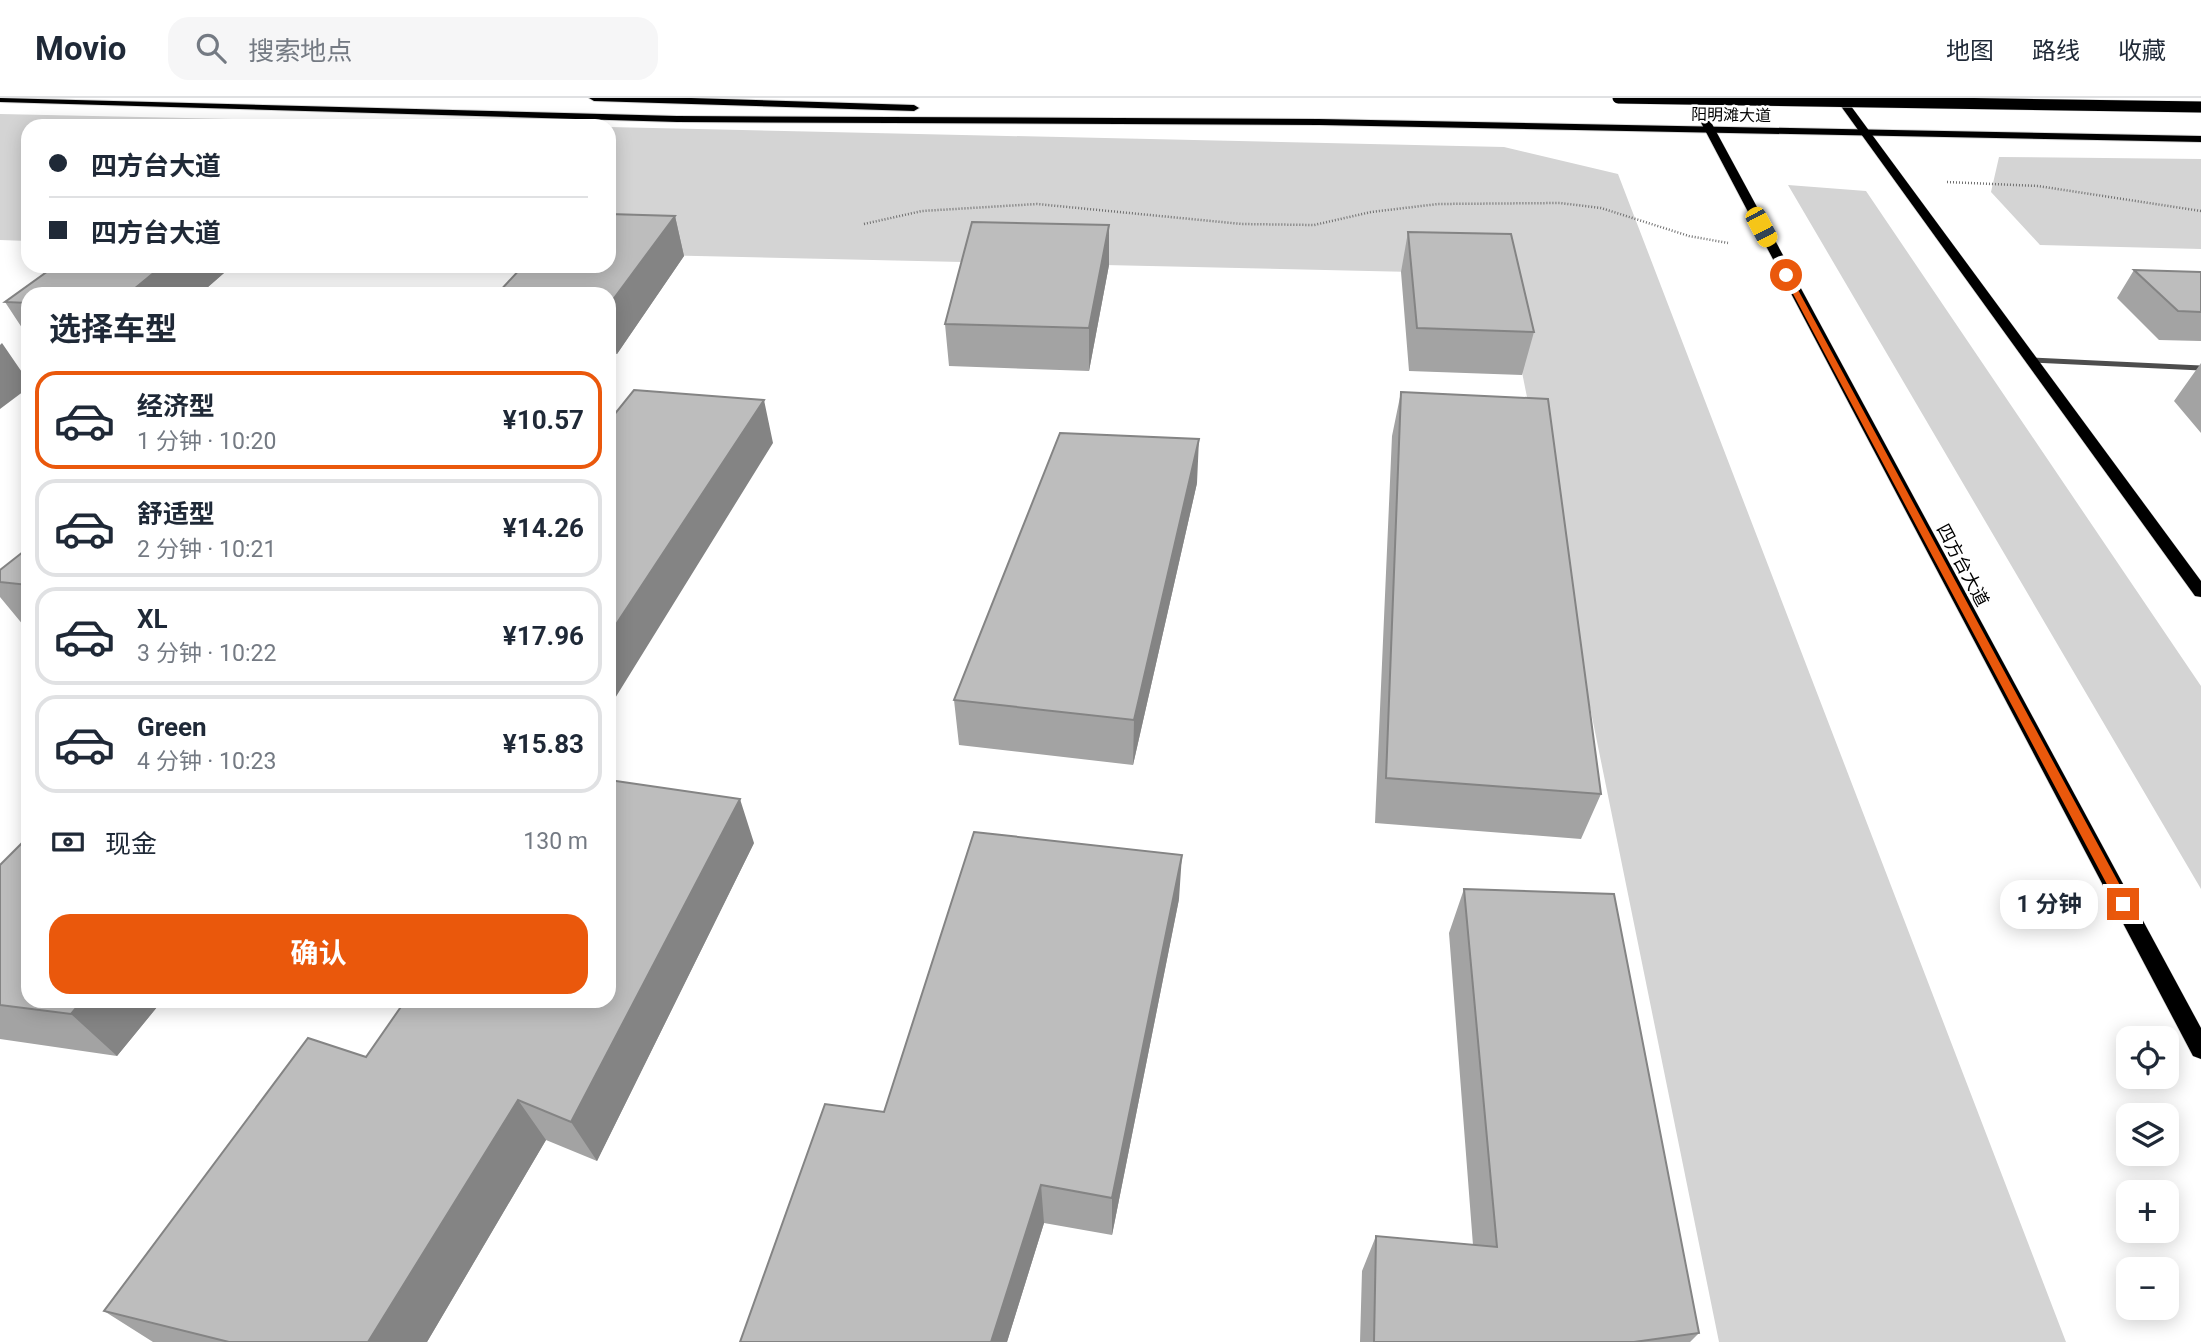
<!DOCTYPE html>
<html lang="zh">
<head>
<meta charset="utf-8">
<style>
	body { margin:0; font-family:Roboto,"Noto Sans SC",sans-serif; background:#f6f6f7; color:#1f2937; height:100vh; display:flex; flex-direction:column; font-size:26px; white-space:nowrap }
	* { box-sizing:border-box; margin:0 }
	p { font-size:23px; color:#747a83 }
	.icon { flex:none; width:38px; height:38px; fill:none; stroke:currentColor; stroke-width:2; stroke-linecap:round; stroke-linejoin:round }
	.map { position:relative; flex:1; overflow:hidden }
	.panel { position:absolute; left:21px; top:189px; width:595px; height:721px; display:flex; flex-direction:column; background:#fff; border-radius:21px; box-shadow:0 4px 18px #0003 }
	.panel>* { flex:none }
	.top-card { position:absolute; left:21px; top:21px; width:595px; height:154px; border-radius:21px; box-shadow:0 4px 18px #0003; display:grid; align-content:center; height:154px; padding:0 28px; background:#fff }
	.controls { position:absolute; left:2116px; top:928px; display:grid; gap:14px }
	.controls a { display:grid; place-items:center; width:63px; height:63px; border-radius:14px; background:#fff; box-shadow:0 4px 18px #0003; font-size:35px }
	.end { position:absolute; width:32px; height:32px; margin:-16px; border:9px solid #ea580c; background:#fff; box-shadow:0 0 0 4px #fff }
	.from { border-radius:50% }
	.bubble { position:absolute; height:49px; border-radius:21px; background:#fff; box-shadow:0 4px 18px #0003; font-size:23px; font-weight:700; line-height:49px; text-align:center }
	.car { position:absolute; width:21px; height:42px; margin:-21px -10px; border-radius:9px; box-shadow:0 0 5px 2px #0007; background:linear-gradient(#f5c518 24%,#345 0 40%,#f5c518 0 76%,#345 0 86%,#f5c518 0) }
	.top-card b { display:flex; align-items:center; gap:24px; height:66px; font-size:26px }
	.top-card b+b { border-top:2px solid #e0e1e3 }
	.top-card i { width:18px; height:18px; background:#1f2937 }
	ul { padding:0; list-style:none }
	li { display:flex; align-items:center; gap:21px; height:98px; margin:0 14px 10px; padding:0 14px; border:4px solid #e0e1e3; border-radius:21px }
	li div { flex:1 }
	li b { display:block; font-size:26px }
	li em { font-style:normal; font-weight:700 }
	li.on { border-color:#ea580c }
	li>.icon { width:63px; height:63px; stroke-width:1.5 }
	h2 { padding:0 28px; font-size:32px; line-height:84px }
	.pay { display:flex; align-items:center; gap:18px; height:77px; padding:0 28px; font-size:26px }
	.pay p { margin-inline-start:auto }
	.primary-button { display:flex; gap:14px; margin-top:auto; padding:14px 28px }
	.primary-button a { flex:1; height:80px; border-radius:21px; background:#ea580c; color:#fff; font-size:28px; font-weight:700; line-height:80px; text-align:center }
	header { display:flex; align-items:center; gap:42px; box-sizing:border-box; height:98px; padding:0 35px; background:#fff; border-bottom:2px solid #e0e1e3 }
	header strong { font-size:33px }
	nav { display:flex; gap:38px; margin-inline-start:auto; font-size:24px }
	.search { width:490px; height:63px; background:#f6f6f7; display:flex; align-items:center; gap:18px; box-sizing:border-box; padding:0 24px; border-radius:21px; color:#747a83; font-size:26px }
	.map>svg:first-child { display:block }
	.green { fill:#d4d4d4 }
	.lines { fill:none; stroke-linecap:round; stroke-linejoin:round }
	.primary-casing { stroke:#dbdbdb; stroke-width:1 }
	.trunk-casing { stroke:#dbdbdb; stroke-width:2 }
	.path { stroke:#6f6f6f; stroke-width:2.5; stroke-dasharray:1 2; stroke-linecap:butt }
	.minor { stroke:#4d4d4d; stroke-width:5 }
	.primary { fill:#000; fill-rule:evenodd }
	.trunk { fill:#000; fill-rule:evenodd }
	.trunk-bridge-casing { stroke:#dbdbdb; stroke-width:12; stroke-linecap:butt }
	.trunk-bridge { stroke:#000; stroke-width:11 }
	.wall { fill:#a3a3a3 }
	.shaded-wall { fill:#848484 }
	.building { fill:#bdbdbd; stroke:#848484; stroke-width:2 }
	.route { fill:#ea580c }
	.labels { text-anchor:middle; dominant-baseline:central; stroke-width:5; stroke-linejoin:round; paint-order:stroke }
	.far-street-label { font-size:16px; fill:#000; stroke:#fff }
	.street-label { font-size:18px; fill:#000; stroke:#fff }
</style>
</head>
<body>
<header>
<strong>Movio</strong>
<div class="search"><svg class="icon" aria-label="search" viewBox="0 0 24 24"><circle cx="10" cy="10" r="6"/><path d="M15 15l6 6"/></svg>搜索地点</div>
<nav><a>地图</a><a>路线</a><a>收藏</a></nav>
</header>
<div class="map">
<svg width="2201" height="1244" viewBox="0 0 2201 1244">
	<rect width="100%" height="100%" fill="#fff"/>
	<path class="green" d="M0,16l562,12h-534v115l-28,-1z
		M609,29l895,20 114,27 448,1168h-347l-217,-1068 -893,-20z
		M1999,59l202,2v90l-161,-4 -49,-53z
		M1788,87l78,6 335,495v203z"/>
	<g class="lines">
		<defs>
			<path id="primary" d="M1688,0h10l503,930v31l-8,-3z
				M1835,0h10l356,483v16l-6,-1z"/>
			<path id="trunk" d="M0,0l677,18 642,3 882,17v6l-882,-17 -642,-3 -677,-20z
				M589,0h102l223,7 5,3 -5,3 -320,-10z"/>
		</defs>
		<use href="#primary" class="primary-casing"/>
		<use href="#trunk" class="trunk-casing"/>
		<path class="path" d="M1947,84l91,4 163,25
			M864,126l58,-13 115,-7 205,20 72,1 57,-13 67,-8 122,-1 41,5 88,28 39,7"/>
		<path class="minor" d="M2031,262l170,8"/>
		<use href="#primary" class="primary"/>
		<use href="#trunk" class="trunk"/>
		<defs>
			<path id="trunk-bridge" d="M1618,0l583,9"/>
		</defs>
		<use href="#trunk-bridge" class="trunk-bridge-casing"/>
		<use href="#trunk-bridge" class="trunk-bridge"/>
	</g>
	<path class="wall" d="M675,118l9,40 -67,98 -8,-1v-59z
		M1408,134l126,100 -12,43 -113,-4 -8,-99z
		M1109,167l-20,106 -140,-5 -4,-42z
		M55,168h177l-32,28h-172v43l-23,-35z
		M2134,172l67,2v69l-42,-1 -42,-42z
		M2201,265v70l-27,-32z
		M1401,294l200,402 -20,45 -206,-16 17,-387z
		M1197,385l-64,282 -174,-20 -5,-45z
		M28,450v78h-4l-24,-29v-27z
		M754,745l-157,318 -51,-21 -119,202h-274l-49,-31 262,-254z
		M0,767l162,136 -45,55 -117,-17z
		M1464,791l235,444 -9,9h-330l2,-71 14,-35 97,9 -24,-312z
		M1179,801l-67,336 -68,-12 -37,119h-267z"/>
	<path class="shaded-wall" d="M675,118l9,40 -67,98 -8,-28v-21z
		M1109,127v40l-20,106v-43z
		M162,168h70l-32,28h-72z
		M2,245l26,38v7l-28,21v-64z
		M764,302l9,43 -164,265v-73z
		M1199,341l-2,44 -64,282 1,-45z
		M740,701l14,44 -157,318 -26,-39z
		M1182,757l-3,44 -67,336v-37z
		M82,903h80l-45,55 -46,-42z
		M518,1002l28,40 -119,202h-59z
		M1041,1087l3,38 -37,119h-16z"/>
	<path class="building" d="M609,116l66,2 -66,89v-11h-112l26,-28h86z
		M972,124l137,3 -20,103 -144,-4z
		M1408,134l103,2 23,98 -117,-4z
		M55,168h107l-34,28h-100v9l-23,-1z
		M2134,172l67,2v40l-23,-1z
		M634,292l130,10 -155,235v-214z
		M1401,294l147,7 53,395 -215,-16z
		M1060,335l139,6 -65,281 -180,-20z
		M28,450v37l-28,-3v-12z
		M609,682l131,19 -169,323 -53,-22 -150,242h-139l-125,-31 204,-273 58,19 39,-56h204z
		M974,734l208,23 -70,343 -71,-13 -50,157h-251l85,-238 59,8z
		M28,739v164h54l-11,13 -71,-9v-140z
		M1464,791l150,5 85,439 -65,9h-260l2,-106 121,11z"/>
	<path class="route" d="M1786,175l4,2 338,625v7h-9l-336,-632z"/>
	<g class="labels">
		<g class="far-street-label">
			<text transform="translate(1731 17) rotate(1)">阳明滩大道</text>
		</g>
		<g class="street-label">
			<text transform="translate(1963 467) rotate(62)">四方台大道</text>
		</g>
	</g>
</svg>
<div class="controls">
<a><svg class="icon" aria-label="locate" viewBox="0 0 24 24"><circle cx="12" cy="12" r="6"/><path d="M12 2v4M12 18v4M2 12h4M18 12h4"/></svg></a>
<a><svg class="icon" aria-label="layers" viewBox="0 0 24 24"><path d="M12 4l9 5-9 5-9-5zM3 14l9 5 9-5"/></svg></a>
<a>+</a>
<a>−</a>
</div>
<i class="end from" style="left:1786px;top:177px"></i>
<i class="end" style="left:2123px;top:806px"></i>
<div class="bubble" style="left:2000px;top:782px;width:98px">1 分钟</div>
<i class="car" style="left:1761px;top:129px;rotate:152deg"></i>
<div class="top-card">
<b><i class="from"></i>四方台大道</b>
<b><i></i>四方台大道</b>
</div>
<section class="panel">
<h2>选择车型</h2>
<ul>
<li class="on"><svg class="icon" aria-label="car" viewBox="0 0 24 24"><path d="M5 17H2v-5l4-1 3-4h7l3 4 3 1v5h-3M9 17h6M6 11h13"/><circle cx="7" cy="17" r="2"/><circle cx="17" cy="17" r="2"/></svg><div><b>经济型</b><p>1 分钟 · 10:20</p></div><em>¥10.57</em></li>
<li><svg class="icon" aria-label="car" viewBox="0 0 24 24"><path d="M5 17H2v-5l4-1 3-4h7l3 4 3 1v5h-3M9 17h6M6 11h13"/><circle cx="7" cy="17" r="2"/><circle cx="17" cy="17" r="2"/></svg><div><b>舒适型</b><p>2 分钟 · 10:21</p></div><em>¥14.26</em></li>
<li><svg class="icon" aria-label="car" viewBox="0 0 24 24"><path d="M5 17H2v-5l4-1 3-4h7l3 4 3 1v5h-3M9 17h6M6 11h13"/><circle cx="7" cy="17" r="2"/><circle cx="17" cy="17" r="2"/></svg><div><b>XL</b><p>3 分钟 · 10:22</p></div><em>¥17.96</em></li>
<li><svg class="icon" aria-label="car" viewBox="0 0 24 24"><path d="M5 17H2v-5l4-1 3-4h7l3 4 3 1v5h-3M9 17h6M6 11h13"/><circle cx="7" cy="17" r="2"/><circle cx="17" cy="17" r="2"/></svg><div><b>Green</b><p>4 分钟 · 10:23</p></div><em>¥15.83</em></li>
</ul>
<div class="pay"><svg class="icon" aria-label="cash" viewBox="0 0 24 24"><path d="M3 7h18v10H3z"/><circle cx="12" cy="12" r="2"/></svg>现金<p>130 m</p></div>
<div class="primary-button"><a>确认</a></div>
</section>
</div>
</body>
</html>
